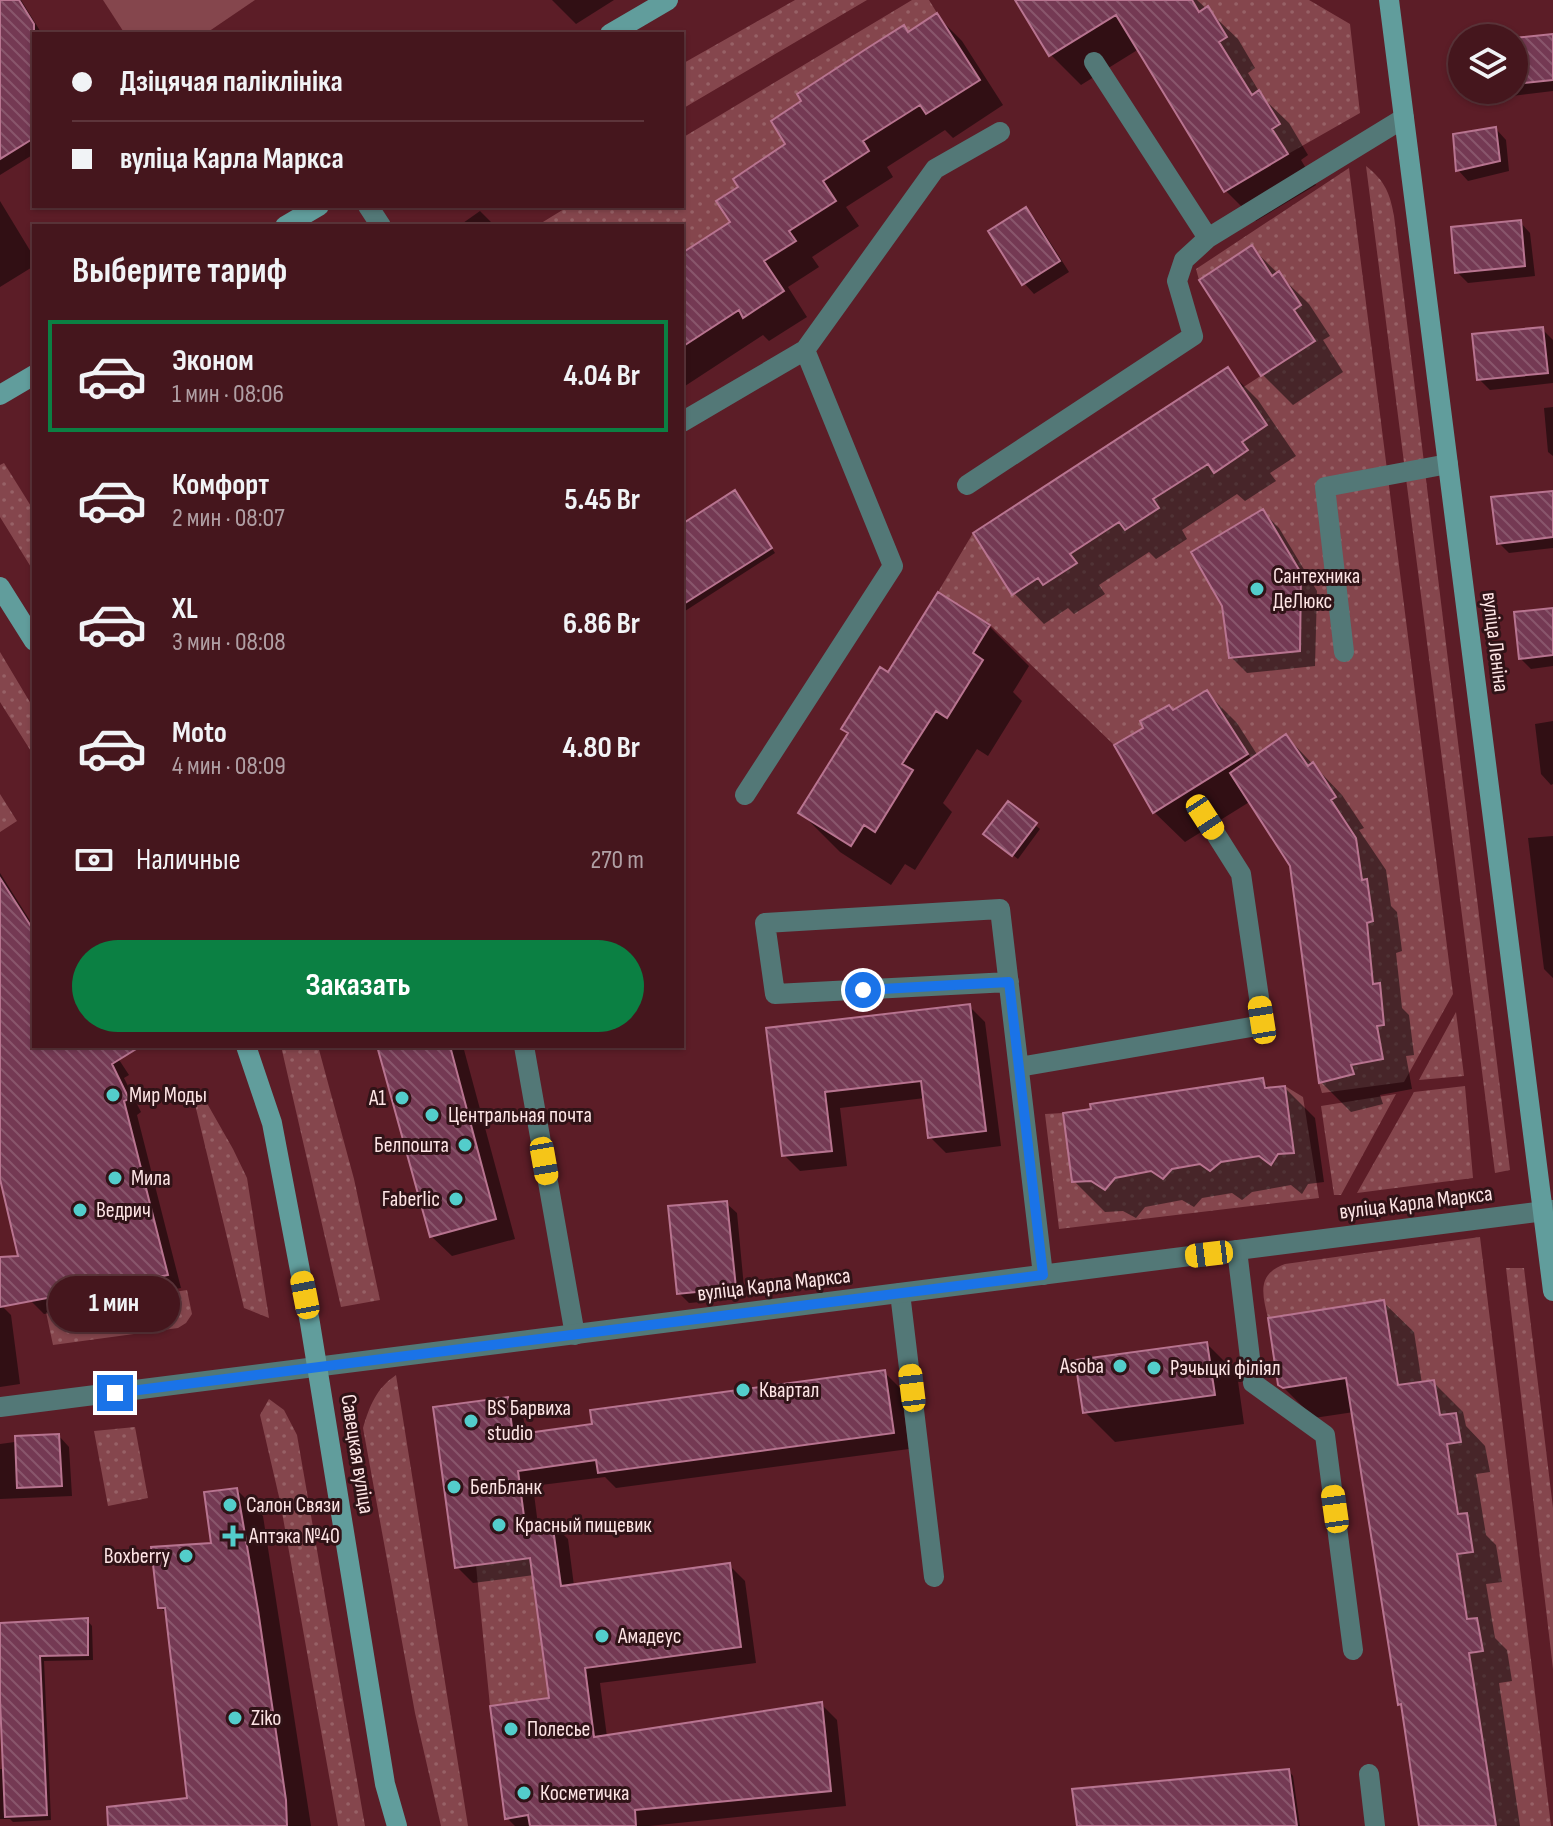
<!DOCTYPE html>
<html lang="ru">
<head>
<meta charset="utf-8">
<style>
	body { margin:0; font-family:"Sofia Sans Condensed",sans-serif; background:#4f232a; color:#f1f3f6; height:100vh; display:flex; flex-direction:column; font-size:30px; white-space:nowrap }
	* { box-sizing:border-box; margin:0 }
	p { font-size:26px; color:#b09fa4 }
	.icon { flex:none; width:44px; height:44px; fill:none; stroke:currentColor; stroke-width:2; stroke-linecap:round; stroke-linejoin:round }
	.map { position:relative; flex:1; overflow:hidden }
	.details { position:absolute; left:32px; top:224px; width:652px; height:824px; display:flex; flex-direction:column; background:#45161d; border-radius:0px; box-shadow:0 2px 6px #0004,0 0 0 2px #5d353b }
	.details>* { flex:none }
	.banner { position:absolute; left:32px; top:32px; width:652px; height:176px; border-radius:0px; box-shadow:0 2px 6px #0004,0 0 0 2px #5d353b; display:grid; align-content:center; height:176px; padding:0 40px; background:#45161d }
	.fabs { position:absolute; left:1448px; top:24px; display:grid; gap:16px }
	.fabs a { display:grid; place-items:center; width:80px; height:80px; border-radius:50%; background:#45161d; box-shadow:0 2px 6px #0004,0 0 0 2px #5d353b; font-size:40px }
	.end { position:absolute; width:36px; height:36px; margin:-18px; border:10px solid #1a73e8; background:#fff; box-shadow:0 0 0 4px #fff }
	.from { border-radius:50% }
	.bubble { position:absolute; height:56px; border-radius:28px; background:#45161d; box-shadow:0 2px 6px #0004,0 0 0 2px #5d353b; font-size:26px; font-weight:700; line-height:56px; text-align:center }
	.car { position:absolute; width:24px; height:48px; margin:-24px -12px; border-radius:10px; box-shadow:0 0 6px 2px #0007; background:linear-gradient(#f5c518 24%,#345 0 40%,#f5c518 0 76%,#345 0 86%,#f5c518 0) }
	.banner b { display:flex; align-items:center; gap:28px; height:76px; font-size:30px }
	.banner b+b { border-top:2px solid #5d353b }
	.banner i { width:20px; height:20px; background:#f1f3f6 }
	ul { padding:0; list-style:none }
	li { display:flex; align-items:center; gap:24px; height:112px; margin:0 16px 12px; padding:0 24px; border:4px solid transparent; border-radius:0px }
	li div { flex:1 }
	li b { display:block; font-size:30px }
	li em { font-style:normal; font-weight:700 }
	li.active { border-color:#0b8043 }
	li>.icon { width:72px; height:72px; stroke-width:1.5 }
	h2 { padding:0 40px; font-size:36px; line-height:96px }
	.pay { display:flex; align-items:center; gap:20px; height:88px; padding:0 40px; font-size:30px }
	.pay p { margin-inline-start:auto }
	.primary-button { display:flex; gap:16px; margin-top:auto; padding:16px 40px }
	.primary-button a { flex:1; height:92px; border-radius:48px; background:#0b8043; color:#fff; font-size:32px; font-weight:700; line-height:92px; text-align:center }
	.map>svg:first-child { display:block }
	.grass { fill:url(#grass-dots) }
	.park { fill:#85464d }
	.shadow { fill:#0007 }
	.building { fill:url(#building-back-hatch); stroke:#b87490; stroke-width:2 }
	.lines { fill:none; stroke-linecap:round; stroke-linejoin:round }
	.lane { stroke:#537877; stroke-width:20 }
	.street { stroke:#537877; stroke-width:20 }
	.secondary { stroke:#619d9c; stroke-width:20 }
	.route { stroke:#1a73e8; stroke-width:10 }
	.poi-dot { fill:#53cdcb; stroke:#301317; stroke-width:3 }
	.labels { text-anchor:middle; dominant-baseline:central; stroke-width:6; stroke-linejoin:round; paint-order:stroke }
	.poi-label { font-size:22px; fill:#fde4e5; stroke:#301317; text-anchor:start }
	.street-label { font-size:22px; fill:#fde4e5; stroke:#301317 }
</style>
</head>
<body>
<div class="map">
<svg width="1553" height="1826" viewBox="0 0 1553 1826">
	<defs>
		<pattern id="grass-dots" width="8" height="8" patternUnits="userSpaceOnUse" patternTransform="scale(2)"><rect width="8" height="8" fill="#85464d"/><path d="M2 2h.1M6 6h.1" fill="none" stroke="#976166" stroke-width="1.8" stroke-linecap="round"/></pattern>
		<pattern id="building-back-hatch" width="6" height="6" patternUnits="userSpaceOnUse" patternTransform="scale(2)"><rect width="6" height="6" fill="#743953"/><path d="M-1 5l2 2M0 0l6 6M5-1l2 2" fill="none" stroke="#89566c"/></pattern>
	</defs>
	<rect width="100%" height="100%" fill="#5c1d27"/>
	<path class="grass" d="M795,0h72l-185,109v-45z
		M912,0h17l8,13 -29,19 -5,-7c-46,30 -86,66 -132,96l19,31 -15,-1 -42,28 5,8 -22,14 18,28 -24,16 -6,-7 -22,15v-27l-144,-1 31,-19h113v-68z
		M1192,0h117l41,24 10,89 -72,41 -16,-25 -14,-38 -6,4 -33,-53 7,-5 -19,-30 -8,5z
		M1366,166c19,15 24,27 28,50l116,954 -15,3z
		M1349,168l104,826 -49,88 -82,11 -3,-10 35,-9 -3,-9 32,-6 -6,-33 7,-1 -4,-41h-7l-6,-61 6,-3 -6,-40h-5l-6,-42 -25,-38 -18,-37 -5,3 -22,-32 -35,25 -44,-68 -34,19 -4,-5 -29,16 3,7 -29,17 -124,-120 -52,-33 35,-59 39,61 26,-16 5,7 33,-21 -6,-10 49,-32 6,8 33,-22 -5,-9 55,-35 6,8 33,-21 -5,-9 25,-17 -25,-37 72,-47 -20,-31 7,-5 -22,-33 -7,4 -20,-30 -53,34 -3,-11z
		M4,463l30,48v61l-34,-55v-52z
		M0,652l34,57v47l-34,-54z
		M0,794l17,27 -17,11z
		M1456,1012l8,64 -45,4z
		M281,1046h37l36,133 26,121 -39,7z
		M1285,1086l18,11 16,101 -260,31 -14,-115 18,-1 9,69 19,-1 14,8 10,-11 36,-7 12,7 9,-9 28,-5 10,7 11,-9 38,-6 12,9 7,-11 16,-1z
		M1465,1086l8,92 -116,15 57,-101z
		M200,1091l33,58 14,29 22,140 -25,-10 -51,-212z
		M1396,1094l-55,101h-7l-13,-89z
		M1480,1237l71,589h-55l-27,-173 14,-2 -6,-33 -10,1 -10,-65 16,-2 -6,-39 -9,1 -11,-70 13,-2 -20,-27 -6,-35 -36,5 -14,-85 -116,18c-6,-25 -11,-44 17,-54z
		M1524,1268l29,240v161l-47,-401z
		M187,1290l5,24 -6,9 -8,5 -125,17 -7,-33z
		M396,1375l72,451h-27l-26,-113 -52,-285c7,-23 13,-39 33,-53z
		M269,1399l15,11 13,25 68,391h-27l-58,-325 -20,-86z
		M135,1427l13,71 -40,8 -14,-75z
		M530,1558l19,140 -59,8 -14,-141z"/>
	<path class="park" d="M103,0h152l-50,34h-80z"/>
	<path class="shadow" d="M0,0h21l21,34h-8v120l-34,21z
		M552,0h62l-38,24z
		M1017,0h180l41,39 17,29 -7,5 15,25 26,25 19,32 -7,5 15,25 -60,36 -30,-30 -87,-142 -58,36 -30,-30z
		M937,16l25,25 41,64 -50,33 -8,-8 -58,37 6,10 -47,30 13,19 -47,31 7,10 -31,20 19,30 -38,24 -6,-6 -81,53v-133l51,-32 8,-36 47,-42 116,-118 5,6z
		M1553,36v55l-49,6 -6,-7h16v-50z
		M1496,129l10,11 3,31 -41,10 -10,-11z
		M0,201l34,56v9l-34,21z
		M1026,209l10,11 33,52 -35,22 -10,-11z
		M480,211l15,15h-30l-2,-3z
		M1520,222l10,11 5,43 -67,7 -11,-11z
		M1252,248l57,56 21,32 -7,4 20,32 -50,33 -30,-30z
		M1542,329l11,11v43l-63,7 -11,-11z
		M1228,370l30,30 38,56 -26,17 6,8 -31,20 -8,-7 -55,36 5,9 -31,20 -7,-7 -50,33 6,9 -31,20 -6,-6 -24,16 -30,-31z
		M1553,407v49l-5,-4 -4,-44z
		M739,497l36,56 -93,60v-87z
		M1263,512l16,16 38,63 -2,75 -68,7 -16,-16z
		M1553,514v34l-44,5 -10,-10z
		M1553,610v56l-22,3 -11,-11z
		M989,626l40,40 -16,26 9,9 -34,55 -11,-7 -34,54 9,9 -37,58 -10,-6 -14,21 -51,-33 -40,-40 49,-78 -6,-5z
		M1207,693l30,30 21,33 28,-20 56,59 22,33 -5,2 27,40 5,36 6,6 5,39 -6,2 6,55 7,7 5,40 -8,1 6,33 -32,6 3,9 -32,8 -30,-30 -29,-217 -41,-64 -66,41 -31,-30 -38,-66z
		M1553,721v63l-2,1 -10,-11 -6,-50z
		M1035,825l5,4 -22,30 -27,-21z
		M1553,836v142l-9,-9 -16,-131z
		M0,873l34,54v119h76l19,29 -5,3 17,34 -4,3 44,173 -137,26 -14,-14 -28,-119h-2z
		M969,1006l16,16 16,124 -55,7 -16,-16 -5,-39 -85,10 7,58 -47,5 -16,-16 -15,-125z
		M379,1046h84l52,193 -63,17 -21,-20z
		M1262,1081l9,9 14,-2 30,30 9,64 -16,2 -6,10 -11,-9 -39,7 -10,8 -10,-7 -30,5 -8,9 -12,-7 -37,7 -9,11 -13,-7 -18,1 -31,-31z
		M726,1203l11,10 8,85 -56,5 -10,-10z
		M1383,1302l31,30 8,52 11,-2 30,30 3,14 19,20 5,26 -14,2 10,61 10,10 6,37 -16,2 9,54 12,12 5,31 -13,2 21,143h-99l-17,-118 -4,-4 -46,-292 -40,6 -34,-34z
		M0,1304l11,11 9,69 -20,3z
		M1207,1344l30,30 7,50 -129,18 -30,-30z
		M885,1373l16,16 8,60 -293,39 -11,-11 -72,9 5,39 14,-2 16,16 6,47 155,-21 16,16 11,82 -156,20 7,54 214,-33 16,16 9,86 -197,20h-134l-8,-8 44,-118 -17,-125 -61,8 -16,-16 50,-168 16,16 3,20 68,-9z
		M59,1436l10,11 3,49 -72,3v-55z
		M237,1490l26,26 48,310h-175l53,-26 -22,-186 -7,-7 54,-63z
		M87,1620l5,6 1,34 -49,1 7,159 -38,2 -3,-3h-10v-50h5l-3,-63h-2v-81z
		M1289,1771l4,5 7,50h-221z"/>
	<path class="building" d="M0,0h19l15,24v114l-34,21z
		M1015,0h177l7,12 9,-6 19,31 -8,5 33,53 7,-5 21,34 -8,5 16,25 -64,38 -108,-177 -67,41z
		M937,13l43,67 -54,34 -6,-9 -57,36 6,10 -46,30 13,20 -47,30 7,10 -32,20 20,30 -41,27 -4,-8 -57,37v-94l48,-31 -14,-21 22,-14 -5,-8 52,-35 -14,-23 30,-20 -4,-7 69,-45 38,-24 4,7z
		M1553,34v46l-39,4v-46z
		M1496,127l4,34 -44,10 -3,-37z
		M1026,207l34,54 -38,24 -34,-54z
		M1521,220l4,46 -70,7 -4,-46z
		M1252,245l20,31 7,-5 22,34 -7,5 21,31 -54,35 -62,-96z
		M1543,327l5,46 -71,7 -5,-46z
		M1228,367l39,58 -25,17 6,8 -34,23 -6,-9 -55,35 6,9 -34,22 -6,-8 -49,32 7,9 -34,22 -5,-7 -26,17 -39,-62z
		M735,490l37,58 -90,57v-81z
		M1553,491v46l-56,7 -6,-47z
		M1263,509l38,64 -1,78 -71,7 -7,-52 -31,-54z
		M938,592l52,33 -17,28 10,7 -36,58 -11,-7 -34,53 11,6 -38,62 -11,-7 -13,21 -53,-33 50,-80 -7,-4 39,-62 8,5z
		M1553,608v47l-34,4 -5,-47z
		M1207,690l41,64 -95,59 -39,-68 29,-17 -3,-7 29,-16 4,5z
		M1286,734l22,32 5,-4 23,35 -5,3 25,38 6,42 5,-1 6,42 -6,2 6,61 7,-1 4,42 -7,1 6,33 -32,6 3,9 -35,9 -29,-217 -60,-93z
		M1008,801l29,22 -25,33 -29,-22z
		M0,878l34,53v115h107l-29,18 17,35 -5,2 44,174 -168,32v-50l18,-1 -18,-77z
		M970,1004l16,127 -58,7 -7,-57 -96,11 7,59 -50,5 -16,-128z
		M377,1046h73l46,173 -66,18z
		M1263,1078l2,10 20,-2 9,67 -16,1 -7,11 -12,-9 -38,6 -11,9 -10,-7 -28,5 -9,10 -12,-8 -36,7 -10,12 -14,-9 -19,1 -9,-69 28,-4 -1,-5z
		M727,1201l9,87 -59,6 -9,-88z
		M1384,1300l14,85 36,-5 6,35 16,-2 5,29 -14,2 11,70 9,-1 6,39 -16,2 10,65 10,-1 6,33 -14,2 27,173h-77l-18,-122 -3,1 -52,-327 -63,10 -5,-3 -10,-67z
		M1207,1342l8,53 -132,18 -8,-53z
		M885,1370l9,63 -296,40 -2,-13 -78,11 7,53 27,-3 9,65 169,-23 11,84 -156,21 9,69 228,-35 9,89 -196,19 1,16h-106l-2,-11 -23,4 -15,-113 59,-8 -19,-140 -75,10 -22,-161 75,-10 5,38 79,-11 -2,-14z
		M59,1434l3,52 -45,2 -2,-52z
		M237,1488l21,122 28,190 1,26h-179l-1,-19 80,-9 -22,-190h-7l-7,-61 60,-4 -7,-51z
		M88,1618v37l-48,1 7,159 -42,2 -5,-117v-77z
		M1289,1769l8,57h-220l-5,-37z"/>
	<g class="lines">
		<path class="lane" d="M1094,62l114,176 196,-120
			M368,206l13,20
			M682,422l123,-72 130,-181 65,-37
			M967,485l226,-149 -16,-55 7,-21 24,-22
			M1344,652l-19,-165 123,-23
			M745,795l148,-229 -88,-216
			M1009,982l-234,12 -10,-71 235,-14 43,366
			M524,1046l51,289
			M1019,1067l244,-42 -22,-151 -36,-57
			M1237,1250l16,133 72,52 28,215
			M900,1293l34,284
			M1369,1774l6,52"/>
		<path class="street" d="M0,1407l1553,-197"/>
		<path class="secondary" d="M1389,0l164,1291
			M610,34l58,-34
			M285,226l34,-20
			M0,395l34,-20
			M0,587l34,54
			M246,1046l26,77 38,200 75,461 12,42"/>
	</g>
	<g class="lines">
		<path class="route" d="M115,1393l928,-118 -34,-293 -146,8"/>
	</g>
	<g class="poi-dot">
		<circle cx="1257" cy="589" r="8"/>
		<circle cx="113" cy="1095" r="8"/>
		<circle cx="402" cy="1098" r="8"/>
		<circle cx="432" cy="1115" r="8"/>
		<circle cx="465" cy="1145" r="8"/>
		<circle cx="115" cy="1178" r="8"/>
		<circle cx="456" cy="1199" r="8"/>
		<circle cx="80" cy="1210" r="8"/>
		<circle cx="1120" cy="1366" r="8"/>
		<circle cx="1154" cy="1368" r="8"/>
		<circle cx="743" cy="1390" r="8"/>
		<circle cx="471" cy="1421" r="8"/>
		<circle cx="454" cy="1487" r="8"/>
		<circle cx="230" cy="1505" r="8"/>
		<circle cx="499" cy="1525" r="8"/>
		<path d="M229 1524h8v8h8v8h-8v8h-8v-8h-8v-8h8z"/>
		<circle cx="186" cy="1556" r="8"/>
		<circle cx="602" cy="1636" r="8"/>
		<circle cx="235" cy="1718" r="8"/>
		<circle cx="511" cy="1729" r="8"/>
		<circle cx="524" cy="1793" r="8"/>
	</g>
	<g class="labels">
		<g class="poi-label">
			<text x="1273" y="576">Сантехника<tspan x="1273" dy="25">ДеЛюкс</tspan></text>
			<text x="129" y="1095">Мир Моды</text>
			<text x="386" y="1098" text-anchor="end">A1</text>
			<text x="448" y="1115">Центральная почта</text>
			<text x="449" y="1145" text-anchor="end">Белпошта</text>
			<text x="131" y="1178">Мила</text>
			<text x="440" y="1199" text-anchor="end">Faberlic</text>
			<text x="96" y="1210">Ведрич</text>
			<text x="1104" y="1366" text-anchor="end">Asoba</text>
			<text x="1170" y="1368">Рэчыцкі філіял</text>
			<text x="759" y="1390">Квартал</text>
			<text x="487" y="1408">BS Барвиха<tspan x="487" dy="25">studio</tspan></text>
			<text x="470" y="1487">БелБланк</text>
			<text x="246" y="1505">Салон Связи</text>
			<text x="515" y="1525">Красный пищевик</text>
			<text x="249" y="1536">Аптэка №40</text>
			<text x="170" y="1556" text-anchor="end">Boxberry</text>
			<text x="618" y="1636">Амадеус</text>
			<text x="251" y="1718">Ziko</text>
			<text x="527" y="1729">Полесье</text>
			<text x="540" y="1793">Косметичка</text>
		</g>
		<g class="street-label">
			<text transform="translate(1495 642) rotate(83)">вуліца Леніна</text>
			<text transform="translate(1416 1203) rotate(-7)">вуліца Карла Маркса</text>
			<text transform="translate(774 1285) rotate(-7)">вуліца Карла Маркса</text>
			<text transform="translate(357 1454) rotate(81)">Савецкая вуліца</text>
		</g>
	</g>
</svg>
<div class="fabs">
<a><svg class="icon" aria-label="layers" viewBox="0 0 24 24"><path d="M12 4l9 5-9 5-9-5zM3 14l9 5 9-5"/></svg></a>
</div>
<i class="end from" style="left:863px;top:990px"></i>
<i class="end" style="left:115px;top:1393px"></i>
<div class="bubble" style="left:48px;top:1276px;width:132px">1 мин</div>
<i class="car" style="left:1205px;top:817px;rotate:147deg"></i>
<i class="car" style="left:1262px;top:1020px;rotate:351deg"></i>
<i class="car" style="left:544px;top:1161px;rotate:170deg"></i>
<i class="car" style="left:1209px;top:1254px;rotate:263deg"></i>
<i class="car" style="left:305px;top:1295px;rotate:349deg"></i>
<i class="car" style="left:912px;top:1388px;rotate:353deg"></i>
<i class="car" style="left:1335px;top:1509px;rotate:352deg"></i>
<div class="banner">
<b><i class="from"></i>Дзіцячая паліклініка</b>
<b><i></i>вуліца Карла Маркса</b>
</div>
<section class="details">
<h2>Выберите тариф</h2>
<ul>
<li class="active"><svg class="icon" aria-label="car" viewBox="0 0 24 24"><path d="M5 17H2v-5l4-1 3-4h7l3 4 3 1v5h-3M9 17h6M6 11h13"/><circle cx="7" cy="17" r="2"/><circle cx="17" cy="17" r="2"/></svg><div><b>Эконом</b><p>1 мин · 08:06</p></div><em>4.04 Br</em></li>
<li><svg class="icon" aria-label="car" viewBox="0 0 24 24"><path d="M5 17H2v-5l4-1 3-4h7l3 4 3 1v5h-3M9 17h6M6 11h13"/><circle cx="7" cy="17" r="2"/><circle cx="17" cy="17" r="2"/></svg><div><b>Комфорт</b><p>2 мин · 08:07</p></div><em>5.45 Br</em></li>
<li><svg class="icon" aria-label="car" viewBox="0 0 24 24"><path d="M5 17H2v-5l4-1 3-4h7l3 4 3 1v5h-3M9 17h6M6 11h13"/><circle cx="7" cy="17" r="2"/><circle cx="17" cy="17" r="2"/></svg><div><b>XL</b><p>3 мин · 08:08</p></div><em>6.86 Br</em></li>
<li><svg class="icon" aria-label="car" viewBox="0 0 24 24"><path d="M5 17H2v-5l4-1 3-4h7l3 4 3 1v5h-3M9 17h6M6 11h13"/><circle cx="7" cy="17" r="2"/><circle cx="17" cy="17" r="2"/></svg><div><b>Moto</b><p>4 мин · 08:09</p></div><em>4.80 Br</em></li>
</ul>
<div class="pay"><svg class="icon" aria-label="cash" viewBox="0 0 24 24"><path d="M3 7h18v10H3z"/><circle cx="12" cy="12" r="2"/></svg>Наличные<p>270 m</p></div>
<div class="primary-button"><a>Заказать</a></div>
</section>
</div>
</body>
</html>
